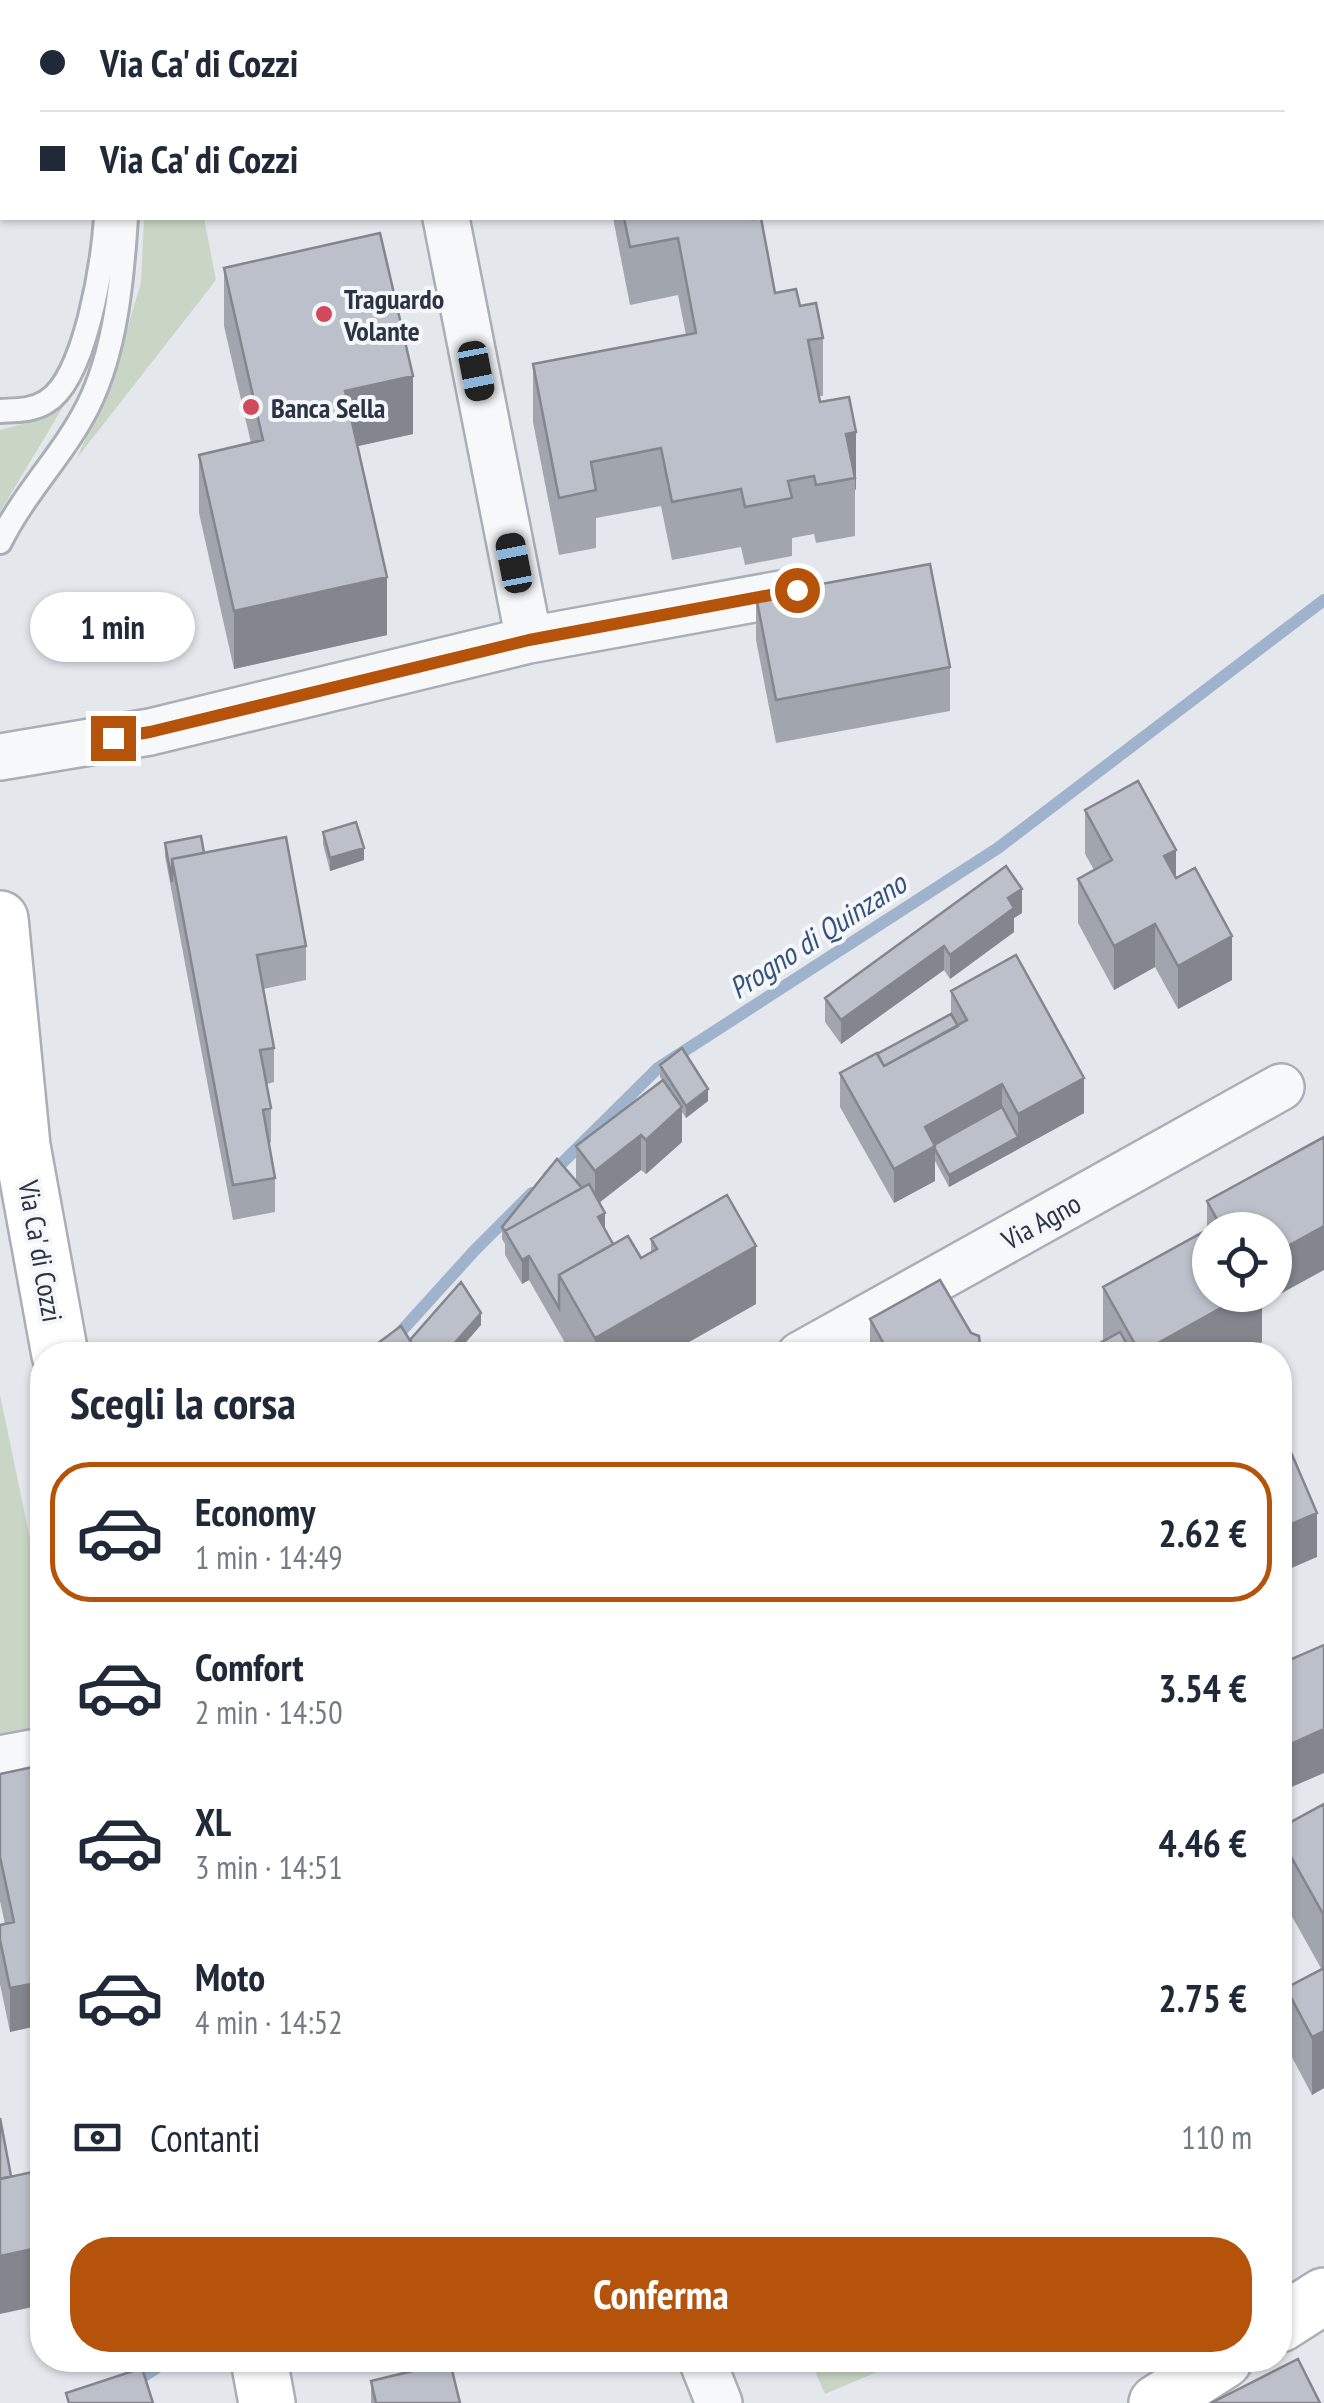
<!DOCTYPE html>
<html lang="it">
<head>
<meta charset="utf-8">
<style>
	body { margin:0; font-family:"PT Sans Narrow",sans-serif; background:#f2f2f3; color:#1f2937; height:100vh; display:flex; flex-direction:column; font-size:38px; white-space:nowrap }
	* { box-sizing:border-box; margin:0 }
	p { font-size:32px; color:#747a83 }
	.icon { flex:none; width:55px; height:55px; fill:none; stroke:currentColor; stroke-width:2; stroke-linecap:round; stroke-linejoin:round }
	.map { position:relative; flex:1; overflow:hidden }
	.details { position:absolute; left:30px; top:1342px; width:1262px; height:1030px; display:flex; flex-direction:column; background:#fff; border-radius:40px; box-shadow:0 2px 8px #0004 }
	.details>* { flex:none }
	.banner { position:absolute; left:0px; top:0px; width:1325px; height:220px; box-shadow:0 2px 8px #0004; display:grid; align-content:center; height:220px; padding:0 40px; background:#fff }
	.controls { position:absolute; left:1192px; top:1212px; display:grid; gap:20px }
	.controls a { display:grid; place-items:center; width:100px; height:100px; border-radius:50%; background:#fff; box-shadow:0 2px 8px #0004; font-size:50px }
	.end { position:absolute; width:45px; height:45px; margin:-22px; border:12px solid #b45309; background:#fff; box-shadow:0 0 0 5px #fff }
	.from { border-radius:50% }
	.bubble { position:absolute; height:70px; border-radius:35px; background:#fff; box-shadow:0 2px 8px #0004; font-size:32px; font-weight:700; line-height:70px; text-align:center }
	.car { position:absolute; width:30px; height:60px; margin:-30px -15px; border-radius:12px; box-shadow:0 0 8px 2px #0007; background:linear-gradient(#222 24%,#8ab4d8 0 40%,#222 0 76%,#8ab4d8 0 86%,#222 0) }
	.banner b { display:flex; align-items:center; gap:35px; height:95px; font-size:38px }
	.banner b+b { border-top:2px solid #e0e1e3 }
	.banner i { width:25px; height:25px; background:#1f2937 }
	ul { padding:0; list-style:none }
	li { display:flex; align-items:center; gap:30px; height:140px; margin:0 20px 15px; padding:0 20px; border:5px solid transparent; border-radius:40px }
	li div { flex:1 }
	li b { display:block; font-size:38px }
	li em { font-style:normal; font-weight:700 }
	li.current { border-color:#b45309 }
	li>.icon { width:90px; height:90px; stroke-width:1.5 }
	h2 { padding:0 40px; font-size:45px; line-height:120px }
	.pay { display:flex; align-items:center; gap:25px; height:110px; padding:0 40px; font-size:38px }
	.pay p { margin-inline-start:auto }
	.action { display:flex; gap:20px; margin-top:auto; padding:20px 40px }
	.action a { flex:1; height:115px; border-radius:40px; background:#b45309; color:#fff; font-size:40px; font-weight:700; line-height:115px; text-align:center }
	.map>svg:first-child { display:block }
	.green { fill:#c9d6c5 }
	.lines { fill:none; stroke-linecap:round; stroke-linejoin:round }
	.stream { stroke:#9fb4cc; stroke-width:12 }
	.lane-casing { stroke:#a9aeb7; stroke-width:28 }
	.street-casing { stroke:#a9aeb7; stroke-width:50 }
	.secondary-casing { stroke:#a9aeb7; stroke-width:60 }
	.lane { stroke:#f7f8fa; stroke-width:22 }
	.street { stroke:#f7f8fa; stroke-width:45 }
	.secondary { stroke:#fff; stroke-width:55 }
	.wall { fill:#a1a5ae }
	.shaded-wall { fill:#83868d }
	.building { fill:#bbc0ca; stroke:#83868d; stroke-width:2.5 }
	.route { stroke:#b45309; stroke-width:12 }
	.poi-dot { fill:#d1495b; stroke:#f4f6f9; stroke-width:4 }
	.labels { text-anchor:middle; dominant-baseline:central; stroke-width:8; stroke-linejoin:round; paint-order:stroke }
	.poi-label { font-size:28px; font-weight:bold; fill:#2b3445; stroke:#f4f6f9; text-anchor:start }
	.street-label { font-size:28px; fill:#2b3445; stroke:#f4f6f9 }
	.water-label { font-size:30px; font-style:italic; fill:#34527a; stroke:#f4f6f9 }
</style>
</head>
<body>
<div class="map">
<svg width="1324" height="2403" viewBox="0 0 1324 2403">
	<rect width="100%" height="100%" fill="#e4e7ec"/>
	<path class="green" d="M144,218h60l12,62 -139,178 37,-83 27,-93z
		M69,397l-69,115v-82l27,-7z
		M0,1395l42,201v132l-42,7z
		M810,2360h95l-80,34z"/>
	<g class="lines">
		<path class="stream" d="M549,1176l109,-108 340,-220 326,-248
			M376,1355l11,-8 88,-97 57,-57
			M133,2383l36,-23"/>
		<defs>
			<path id="lane" d="M0,74l2,-1
				M0,94h2
				M0,411c16,-1 32,0 46,-9 40,-23 57,-141 60,-184
				M0,542c24,-49 64,-88 88,-136 28,-56 34,-127 38,-188"/>
			<path id="street" d="M403,0v2
				M446,218l83,422
				M0,757l150,-25 379,-92 268,-49
				M800,1355l481,-268
				M0,1759l42,-8
				M702,2360l17,43"/>
			<path id="secondary" d="M0,919l22,227 38,209
				M1280,2324l44,-28
				M259,2360l8,43
				M1157,2403l67,-43"/>
		</defs>
		<use href="#lane" class="lane-casing"/>
		<use href="#street" class="street-casing"/>
		<use href="#secondary" class="secondary-casing"/>
		<use href="#lane" class="lane"/>
		<use href="#street" class="street"/>
		<use href="#secondary" class="secondary"/>
	</g>
	<path class="wall" d="M177,0h152v2h-152z
		M613,218h140l22,75 25,13 23,32v58h-4l1,6 29,-5 7,92 -1,1v46l-39,7 -2,-9 -22,4v18l-47,9 -4,-18 -69,13 -11,-54 -65,12v30l-37,7 -26,-133v-58l153,-29 -8,-40 -48,10z
		M224,268l189,166 -56,12 30,189 -153,34 -35,-156v-58l52,-12 -27,-117z
		M756,596l194,71v44l-174,32 -20,-103z
		M1085,810l91,40v28l56,102 -54,29 -23,-42 -41,23 -36,-67v-44l16,-9 -9,-16z
		M323,832l41,28 -34,11 -7,-27z
		M165,843l39,10 102,93v34l-43,9 11,59v34l-7,2 4,24v34l-2,1 6,35v34l-42,8 -68,-364z
		M1022,913l-8,5v14l-64,47 -6,-9 -103,74 -16,-22v-24z
		M951,991l133,122 -135,74 -14,-26v20l-41,22 -54,-96v-34l111,-59z
		M660,1065l48,36 -22,17 -4,-6v30l-36,32 -5,-4 -41,32 5,29 8,13 28,14 10,-5v-14l105,65 -90,51h-94l-43,-75 -7,4 -17,-29v-11l-3,-5v-12l74,-47v-34l86,-66 -2,-3z
		M1207,1201l55,103v38l-22,13h-162l25,-14v-54l104,-57z
		M870,1319l110,36h-110z
		M42,1765l-32,267 -10,-48v-59l5,-1 -5,-23v-127z
		M1324,1804v284l-12,7 -26,-49v-58l36,-18 -42,-75v-67z
		M371,2381l89,22h-89z"/>
	<path class="shaded-wall" d="M413,376v58l-68,15v-58z
		M856,432v57l-1,1v-12l-9,-44z
		M387,577v58l-153,34v-58z
		M364,848v12l-34,11v-13z
		M1176,850v43l-12,-37z
		M1022,889v24l-8,5v14l-64,47v-24l58,-57z
		M1155,924v43l-41,23v-44z
		M1232,936v44l-54,29v-43z
		M944,946v24l-103,74v-24z
		M1084,1078v35l-135,74v-12l69,-38v-23z
		M1002,1084v35l-67,30v32l-41,22v-34l31,-42z
		M708,1089v12l-22,17v-12z
		M682,1107v35l-36,32v-34z
		M641,1135v35l-46,36v-35z
		M605,1213v24l-7,-20z
		M1324,1226v44l-62,34v38l-22,13h-100v-2l104,-58h31v-42z
		M756,1246v58l-90,51h-71v-17z
		M529,1256v24l-7,4v-24z
		M481,1313v12l-26,30h-11z
		M980,1345v10h-7v-5z
		M1317,1513v44l-37,16v-44z
		M1324,1729v44l-44,19v-43z
		M1324,1911v58l-2,1v-58z
		M42,1982v43l-32,7v-44z
		M1324,2031v57l-12,7v-58z
		M42,2247v58l-42,9v-58z"/>
	<path class="building" d="M506,0h170l1,2h-171z
		M624,218h129v1l8,-1 14,75 21,-4 4,17 16,-3 7,35 -15,2 12,62 29,-5 7,35 -10,2 9,44 -39,7 -2,-9 -26,5 4,17 -47,9 -4,-18 -69,13 -11,-54 -70,14 5,28 -37,8 -26,-134 163,-31 -18,-95 -48,9z
		M380,233l33,143 -68,15 42,186 -153,34 -35,-156 64,-15 -39,-172z
		M930,564l20,103 -174,33 -20,-104z
		M1138,781l38,69 -12,6 12,22 19,-10 37,68 -54,30 -23,-42 -41,22 -36,-67 34,-19 -27,-50z
		M356,822l8,26 -34,10 -7,-26z
		M201,836l3,17 -32,6v23l-7,-39z
		M286,837l20,109 -49,9 17,93 -14,2 11,58 -8,2 12,68 -42,7 -61,-326z
		M1006,866l16,23 -14,9 6,10 -64,47 -6,-9 -103,74 -16,-22z
		M1016,955l68,123 -66,36 -16,-30 -77,43 10,19 -41,23 -54,-96 37,-20 7,13 83,-46 -16,-29z
		M951,1014l7,12 -74,40 -7,-12z
		M682,1048l26,41 -22,17 -26,-41z
		M663,1080l19,27 -36,33 -5,-5 -46,36 -19,-25z
		M1002,1107l16,30 -69,38 -15,-28v-2z
		M1324,1137v89l-49,27v-23h-44l-6,-10 -6,3 -12,-22z
		M557,1159l25,29 -77,43 2,3 -5,-7z
		M589,1184l16,29 -7,4 15,27 -54,31v33l-30,-52 -7,4 -17,-29z
		M727,1195l29,51 -161,92 -36,-63 69,-39 13,22 16,-9 -6,-10z
		M1225,1220l6,10h-21v65h34l-104,58 -37,-66z
		M940,1280l31,53 8,3 1,9 -7,5 3,5h-86l-20,-36z
		M461,1282l20,31 -37,42h-25l-9,-15z
		M401,1326l18,29h-57z
		M1120,1332l13,23h-55z
		M514,1348l3,7h-15z
		M1287,1443l30,70 -37,16v-83z
		M1324,1645v84l-44,20v-85z
		M42,1765v217l-32,6 -10,-48v-15l14,-3 -14,-65v-83z
		M1324,1804v107l-2,1 -42,-75v-9z
		M1324,1968v63l-12,6 -26,-49z
		M0,2118l11,58 -11,3z
		M42,2170v77l-42,9v-77z
		M1298,2359l22,44h-109z
		M450,2362l10,41h-84l-5,-22z
		M142,2368l11,35h-84l-3,-10z"/>
	<g class="lines">
		<path class="route" d="M113,738l37,-6 379,-92 268,-50"/>
	</g>
	<g class="poi-dot">
		<circle cx="324" cy="314" r="10"/>
		<circle cx="251" cy="407" r="10"/>
	</g>
	<g class="labels">
		<g class="poi-label">
			<text x="344" y="298">Traguardo<tspan x="344" dy="32">Volante</tspan></text>
			<text x="271" y="407">Banca Sella</text>
		</g>
		<g class="street-label">
			<text transform="translate(1041 1221) rotate(-29)">Via Agno</text>
			<text transform="translate(41 1251) rotate(80)">Via Ca' di Cozzi</text>
		</g>
		<g class="water-label">
			<text transform="translate(817 935) rotate(-33)">Progno di Quinzano</text>
		</g>
	</g>
</svg>
<div class="controls">
<a><svg class="icon" aria-label="locate" viewBox="0 0 24 24"><circle cx="12" cy="12" r="6"/><path d="M12 2v4M12 18v4M2 12h4M18 12h4"/></svg></a>
</div>
<i class="end from" style="left:797px;top:590px"></i>
<i class="end" style="left:113px;top:738px"></i>
<div class="bubble" style="left:30px;top:592px;width:165px">1 min</div>
<i class="car" style="left:476px;top:371px;rotate:169deg"></i>
<i class="car" style="left:514px;top:563px;rotate:349deg"></i>
<div class="banner">
<b><i class="from"></i>Via Ca' di Cozzi</b>
<b><i></i>Via Ca' di Cozzi</b>
</div>
<section class="details">
<h2>Scegli la corsa</h2>
<ul>
<li class="current"><svg class="icon" aria-label="car" viewBox="0 0 24 24"><path d="M5 17H2v-5l4-1 3-4h7l3 4 3 1v5h-3M9 17h6M6 11h13"/><circle cx="7" cy="17" r="2"/><circle cx="17" cy="17" r="2"/></svg><div><b>Economy</b><p>1 min · 14:49</p></div><em>2.62 €</em></li>
<li><svg class="icon" aria-label="car" viewBox="0 0 24 24"><path d="M5 17H2v-5l4-1 3-4h7l3 4 3 1v5h-3M9 17h6M6 11h13"/><circle cx="7" cy="17" r="2"/><circle cx="17" cy="17" r="2"/></svg><div><b>Comfort</b><p>2 min · 14:50</p></div><em>3.54 €</em></li>
<li><svg class="icon" aria-label="car" viewBox="0 0 24 24"><path d="M5 17H2v-5l4-1 3-4h7l3 4 3 1v5h-3M9 17h6M6 11h13"/><circle cx="7" cy="17" r="2"/><circle cx="17" cy="17" r="2"/></svg><div><b>XL</b><p>3 min · 14:51</p></div><em>4.46 €</em></li>
<li><svg class="icon" aria-label="car" viewBox="0 0 24 24"><path d="M5 17H2v-5l4-1 3-4h7l3 4 3 1v5h-3M9 17h6M6 11h13"/><circle cx="7" cy="17" r="2"/><circle cx="17" cy="17" r="2"/></svg><div><b>Moto</b><p>4 min · 14:52</p></div><em>2.75 €</em></li>
</ul>
<div class="pay"><svg class="icon" aria-label="cash" viewBox="0 0 24 24"><path d="M3 7h18v10H3z"/><circle cx="12" cy="12" r="2"/></svg>Contanti<p>110 m</p></div>
<div class="action"><a>Conferma</a></div>
</section>
</div>
</body>
</html>
